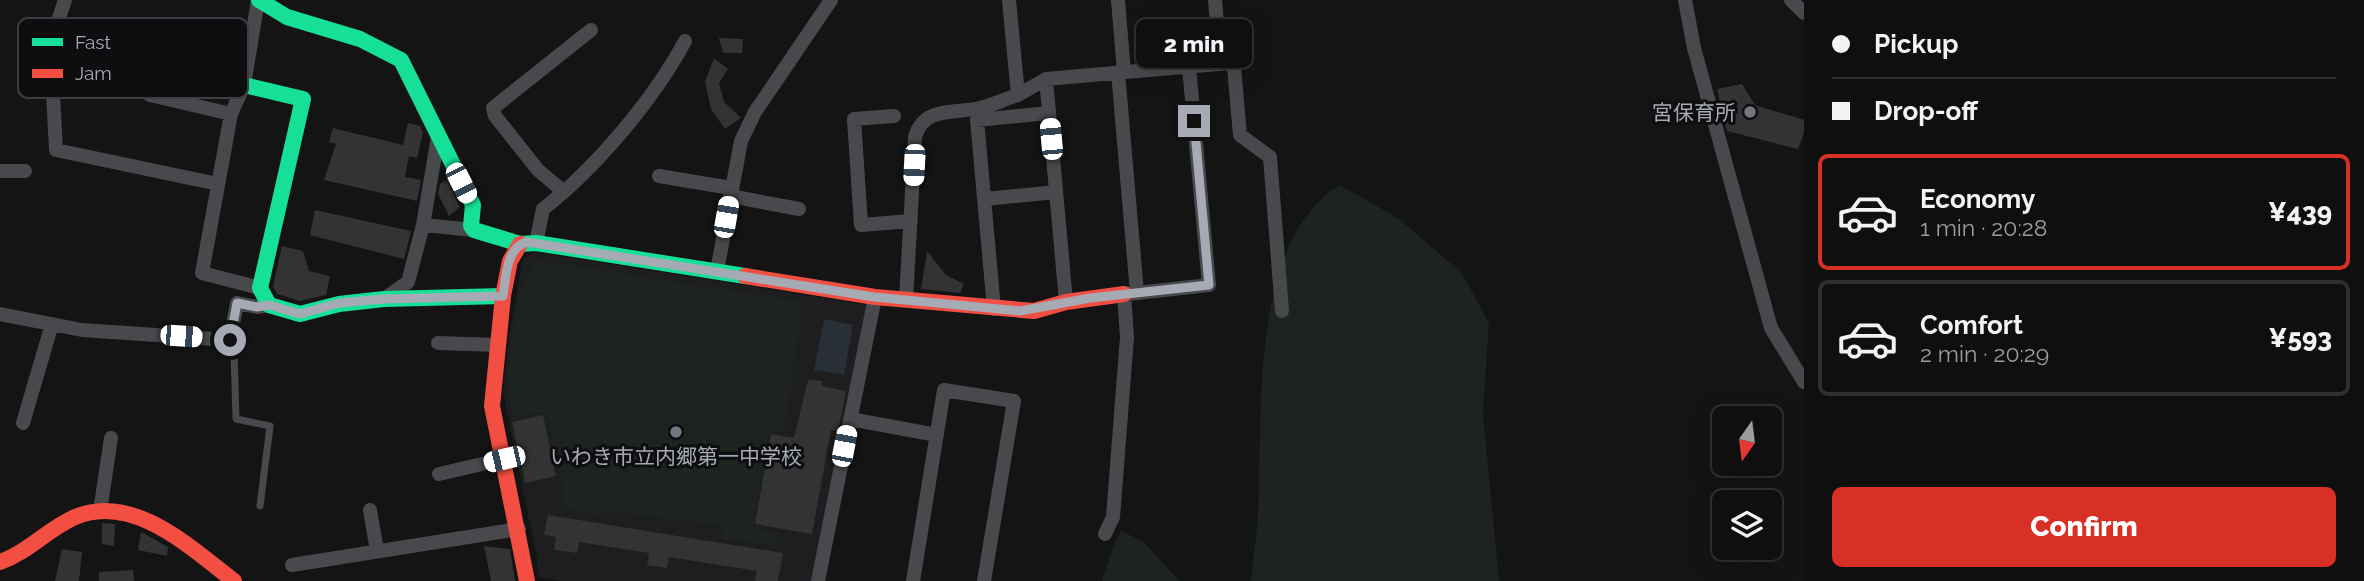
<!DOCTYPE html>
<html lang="en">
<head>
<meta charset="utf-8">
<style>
	body { margin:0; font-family:Raleway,"Noto Sans JP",sans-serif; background:#1d1d1d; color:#f1f3f6; height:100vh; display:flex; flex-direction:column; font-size:26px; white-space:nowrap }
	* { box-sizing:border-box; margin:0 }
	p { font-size:23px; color:#9b9c9e }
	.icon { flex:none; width:38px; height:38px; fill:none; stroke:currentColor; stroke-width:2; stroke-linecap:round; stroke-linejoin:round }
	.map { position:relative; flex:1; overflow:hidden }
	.side { display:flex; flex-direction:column; background:#0f0f0f; width:560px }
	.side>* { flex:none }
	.banner { display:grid; align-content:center; height:154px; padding:0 28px; background:#0f0f0f }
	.needle { width:46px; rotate:194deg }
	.buttons { position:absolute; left:1712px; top:406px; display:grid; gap:14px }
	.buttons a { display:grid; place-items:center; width:70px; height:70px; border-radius:10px; background:#0f0f0f; box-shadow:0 7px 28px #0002,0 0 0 2px #2f2f2f; font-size:35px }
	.end { position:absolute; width:32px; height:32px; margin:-16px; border:9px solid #a5aab5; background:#111; box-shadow:0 0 0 4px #111 }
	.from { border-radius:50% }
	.bubble { position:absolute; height:49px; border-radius:10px; background:#0f0f0f; box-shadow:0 7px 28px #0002,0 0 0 2px #2f2f2f; font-size:23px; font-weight:800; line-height:49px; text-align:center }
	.car { position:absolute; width:21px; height:42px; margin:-21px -10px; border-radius:9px; box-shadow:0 0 5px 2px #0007; background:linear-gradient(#fff 24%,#345 0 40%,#fff 0 76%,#345 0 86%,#fff 0) }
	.banner b { display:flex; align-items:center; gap:24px; height:66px; font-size:26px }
	.banner b+b { border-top:2px solid #2f2f2f }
	.banner i { width:18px; height:18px; background:#f1f3f6 }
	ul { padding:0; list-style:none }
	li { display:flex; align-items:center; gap:21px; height:116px; margin:0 14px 10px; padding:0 14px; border:4px solid #2f2f2f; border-radius:10px }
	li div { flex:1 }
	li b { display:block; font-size:26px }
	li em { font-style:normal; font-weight:800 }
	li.on { border-color:#d93025 }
	li>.icon { width:63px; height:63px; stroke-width:1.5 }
	.button { display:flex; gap:14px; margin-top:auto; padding:14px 28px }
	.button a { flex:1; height:80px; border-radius:10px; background:#d93025; color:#fff; font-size:28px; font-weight:800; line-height:80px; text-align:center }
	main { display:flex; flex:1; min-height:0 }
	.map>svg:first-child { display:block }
	.built { fill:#1e1e20 }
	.green { fill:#1d231e }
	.water { fill:#282f36 }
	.building { fill:#333335 }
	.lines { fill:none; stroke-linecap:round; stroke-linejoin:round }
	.lane { stroke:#48494d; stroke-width:7 }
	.street { stroke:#48494d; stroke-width:14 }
	.fast { stroke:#16e098; stroke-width:16 }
	.jam { stroke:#f24e42; stroke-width:16 }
	.route { stroke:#a5aab5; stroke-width:9 }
	.poi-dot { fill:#72767d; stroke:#0e0e10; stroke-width:2.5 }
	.labels { text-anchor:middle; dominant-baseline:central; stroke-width:6; stroke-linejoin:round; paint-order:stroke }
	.poi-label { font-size:21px; fill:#a5aab5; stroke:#0e0e10; text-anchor:end }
	.key { fill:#0e0e10; stroke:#3b3d42; stroke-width:2 }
	.key-label { font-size:19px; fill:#a5aab5 }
</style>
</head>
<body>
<main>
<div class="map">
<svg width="1804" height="581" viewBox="0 0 1804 581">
	<rect width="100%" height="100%" fill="#141414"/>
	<path class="built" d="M534,252l333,53 -55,276h-250l-24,-4 -1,-19 -34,-165 6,-59 14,-75z"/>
	<path class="green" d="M1340,185l59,34 63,54 27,50 -6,90 16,168h-248c2,-23 6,-46 7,-70 5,-92 -10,-271 82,-326z
		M537,260l266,42 -19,131 -15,-2 -16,96 25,6 -3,12 -52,-6v-13l-120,-16 -4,5 -36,-7v-22l-17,-75 -31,6c-3,-8 -7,-18 -7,-26 -1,-29 9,-113 29,-131z
		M1121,531l22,10 36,40h-77l12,-37z"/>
	<path class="water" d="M824,319l29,6 -9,50 -30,-5z"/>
	<path class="building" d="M719,38l24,1 -1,14h-19z
		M714,58l14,11 -9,14 5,19 17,16 -16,11 -14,-20 -6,-27z
		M1742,84l13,21 49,15v12l-6,17 -71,-18 -10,-42z
		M408,123l12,3 3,7 -6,25 -8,-2 -4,21 16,3 -4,21 -93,-21 12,-36 -7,-2 4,-14 70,17z
		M447,180l13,27 -11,9 -11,-22 2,-10z
		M315,210l96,21 -7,28 -94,-24z
		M282,246l21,5 6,20 21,5 -4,19 -26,6 -23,-7 -4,-8z
		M927,251l19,24 18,9 -4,9 -39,-4z
		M808,380l14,1v5l24,5 -8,40 -7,-1 -19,104 -57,-10 16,-90 23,4z
		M543,415l13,61 -31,7 -13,-61z
		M548,515l235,38 -5,28h-23l2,-10 -88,-14 -2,11 -20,-3 2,-12 -70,-11 -2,11 -23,-3 2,-13 -12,-2z
		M102,523l13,1 -1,22 -12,-2z
		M141,532l27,15 -1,9 -29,-6z
		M484,546l26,3 5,32h-24z
		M62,549l20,3 -3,29h-24z
		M133,570l1,11h-35v-9z"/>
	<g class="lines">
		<path class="lane" d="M230,340l4,11 2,68 34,7 -10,80"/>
		<path class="street" d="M65,0l-20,60 8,33 3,57 162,34
			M258,0l-14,85 -13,29 -29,159 58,15
			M1118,0l6,72
			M1215,0l5,64
			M1685,0l9,48 77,280 33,54
			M1791,0l13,13
			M138,57l12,38 81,19
			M1046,79l20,223
			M1018,95l28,-16 183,-16 5,5 6,67 30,22 12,154
			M894,116l-40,3 7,106 50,-4
			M0,171h25
			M659,176l72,12
			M564,192l-26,-22 -43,-54 -2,-8 98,-78
			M730,196l69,13
			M985,199l71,-7
			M423,225l51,5
			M536,243l7,-34c52,-40 111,-110 142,-168
			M717,271l24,-130 14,-29 76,-112
			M1137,293l72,-8 -20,-218
			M384,299l24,-17 15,-57 15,-88
			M906,300l9,-163c9,-31 39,-23 65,-29 13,-3 25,-9 38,-13l-9,-95
			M994,309l-17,-189 72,-7
			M0,314l82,16 148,10 7,-37 20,4 12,-2
			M438,343l59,2
			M850,419l87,16
			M23,423l29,-99
			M439,474l65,-15
			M370,510l7,41
			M100,511l11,-73
			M1105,534l8,-17 14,-180 -3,-43 13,-1 -19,-221
			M292,565l227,-36
			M818,581l57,-284
			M913,581l31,-191 70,11 -30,180"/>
		<path class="fast" d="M259,0l28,17 73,22 41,21 72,145 -2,21 3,4 46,14 16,-1 209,33
			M244,85l59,14 -43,189 9,17 31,9 39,-10 45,-5 119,-3"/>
		<path class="jam" d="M520,244l-10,17 -7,35 -11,110 35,175
			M745,276l130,21 159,14 32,-9 58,-8
			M0,562c28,-10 47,-32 73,-44 59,-27 118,30 161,63"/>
	</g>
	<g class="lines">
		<path class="route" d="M230,340l7,-37 20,4 12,-2 31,9 39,-11 45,-4 119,-3c3,-18 3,-49 24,-54l347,55 146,14 70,-13 119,-13 -15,-164"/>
	</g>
	<g class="poi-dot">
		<circle cx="1750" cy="112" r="7"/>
		<circle cx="676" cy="432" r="7"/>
	</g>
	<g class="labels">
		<g class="poi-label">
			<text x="1736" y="112">宮保育所</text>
			<text x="676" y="456" text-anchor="middle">いわき市立内郷第一中学校</text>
		</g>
	</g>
	<rect x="18" y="18" width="230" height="80" rx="10" class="key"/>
	<rect x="32" y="38" width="31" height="8" fill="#16e098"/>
	<rect x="32" y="69" width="31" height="9" fill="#f24e42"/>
	<g class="key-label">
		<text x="75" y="49">Fast</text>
		<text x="75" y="80">Jam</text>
	</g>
</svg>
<div class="buttons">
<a><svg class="needle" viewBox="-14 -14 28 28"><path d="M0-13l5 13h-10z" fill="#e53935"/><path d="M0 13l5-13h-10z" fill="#9b9c9e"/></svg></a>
<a><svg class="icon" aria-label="layers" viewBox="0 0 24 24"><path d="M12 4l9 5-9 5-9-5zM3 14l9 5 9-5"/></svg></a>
</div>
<i class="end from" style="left:230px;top:340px"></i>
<i class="end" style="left:1194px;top:121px"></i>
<div class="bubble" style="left:1136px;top:19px;width:116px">2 min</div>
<i class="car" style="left:1051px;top:139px;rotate:355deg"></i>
<i class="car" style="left:914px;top:165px;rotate:183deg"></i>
<i class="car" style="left:461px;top:183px;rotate:153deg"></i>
<i class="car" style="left:726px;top:217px;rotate:10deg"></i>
<i class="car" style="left:181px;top:336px;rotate:94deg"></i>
<i class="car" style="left:844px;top:446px;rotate:11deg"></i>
<i class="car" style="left:504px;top:459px;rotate:257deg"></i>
</div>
<section class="side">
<div class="banner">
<b><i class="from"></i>Pickup</b>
<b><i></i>Drop-off</b>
</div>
<ul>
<li class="on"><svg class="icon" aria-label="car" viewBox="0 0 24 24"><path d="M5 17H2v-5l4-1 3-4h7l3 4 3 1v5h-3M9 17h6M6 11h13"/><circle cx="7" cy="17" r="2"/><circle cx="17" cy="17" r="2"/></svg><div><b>Economy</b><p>1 min · 20:28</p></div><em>¥439</em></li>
<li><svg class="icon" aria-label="car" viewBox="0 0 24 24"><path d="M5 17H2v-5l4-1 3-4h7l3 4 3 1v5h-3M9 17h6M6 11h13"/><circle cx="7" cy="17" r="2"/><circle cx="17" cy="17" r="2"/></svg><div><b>Comfort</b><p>2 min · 20:29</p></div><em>¥593</em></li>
</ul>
<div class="button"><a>Confirm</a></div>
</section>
</main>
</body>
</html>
